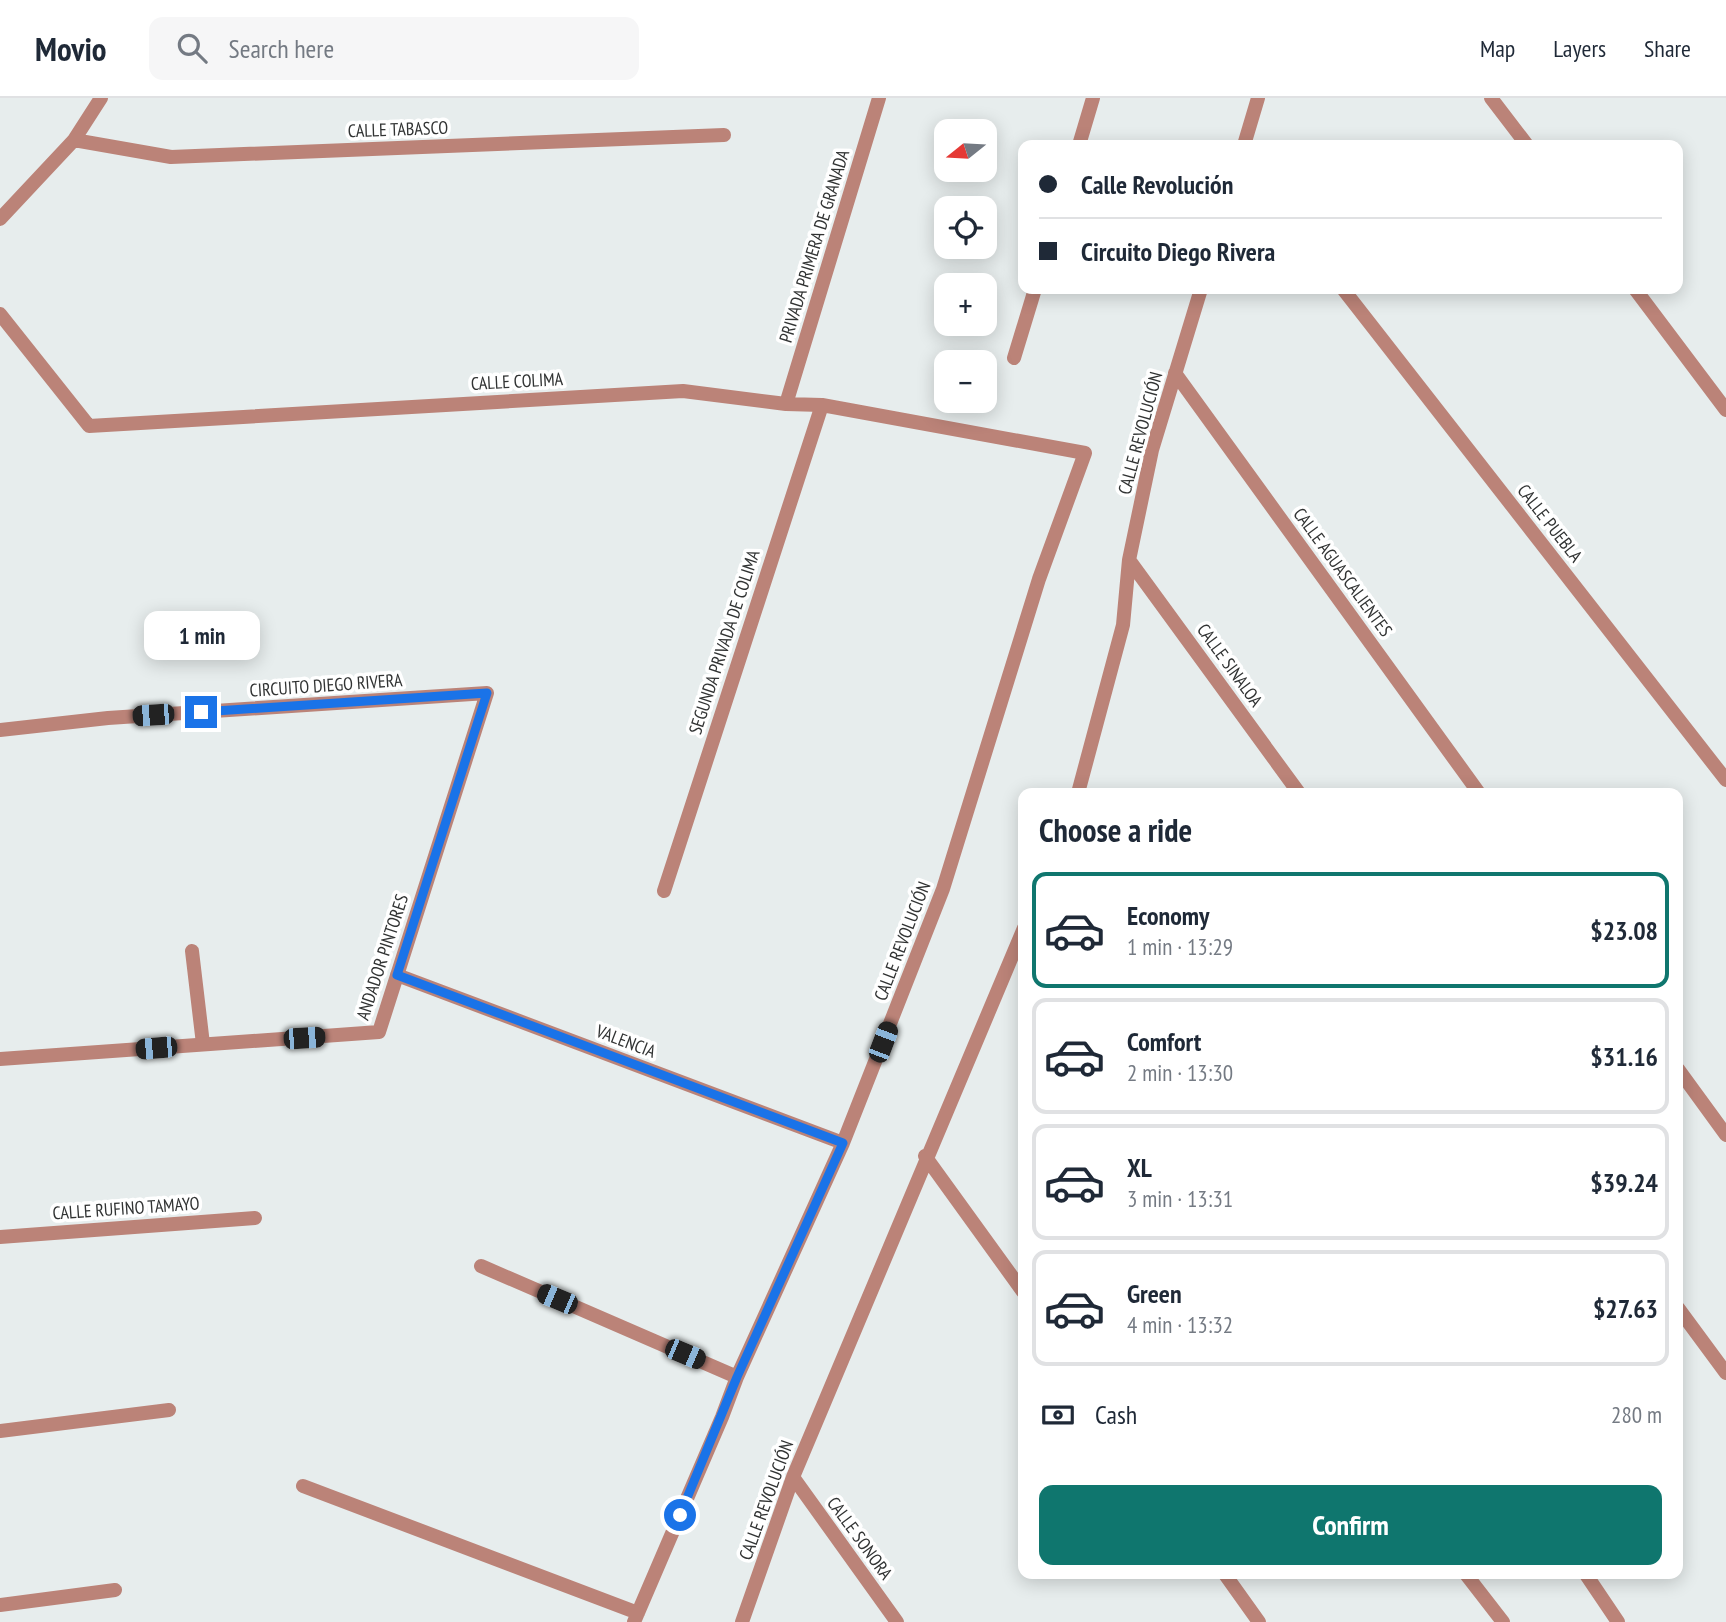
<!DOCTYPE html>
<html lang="en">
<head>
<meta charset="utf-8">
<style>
	body { margin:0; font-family:"PT Sans Narrow",sans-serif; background:#f6f6f7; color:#1f2937; height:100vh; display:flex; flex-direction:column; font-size:26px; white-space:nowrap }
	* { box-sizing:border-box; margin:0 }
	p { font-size:23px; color:#747a83 }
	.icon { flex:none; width:38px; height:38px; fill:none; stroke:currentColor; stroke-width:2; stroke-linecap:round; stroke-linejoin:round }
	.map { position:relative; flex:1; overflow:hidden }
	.sheet { position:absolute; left:1018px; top:690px; width:665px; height:791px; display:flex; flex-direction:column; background:#fff; border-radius:14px; box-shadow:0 4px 18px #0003 }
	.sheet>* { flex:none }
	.guide { position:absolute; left:1018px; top:42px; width:665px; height:154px; border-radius:14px; box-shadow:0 4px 18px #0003; display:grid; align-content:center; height:154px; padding:0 21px; background:#fff }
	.needle { width:46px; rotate:252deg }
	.controls { position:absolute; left:934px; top:21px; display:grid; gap:14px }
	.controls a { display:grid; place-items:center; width:63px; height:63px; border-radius:14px; background:#fff; box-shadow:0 4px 18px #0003; font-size:35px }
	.end { position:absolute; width:32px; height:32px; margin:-16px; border:9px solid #1a73e8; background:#fff; box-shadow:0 0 0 4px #fff }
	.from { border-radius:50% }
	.bubble { position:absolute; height:49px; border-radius:14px; background:#fff; box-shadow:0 4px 18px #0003; font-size:23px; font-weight:700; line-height:49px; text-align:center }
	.car { position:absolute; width:21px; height:42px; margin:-21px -10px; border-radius:9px; box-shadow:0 0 5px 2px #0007; background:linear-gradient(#222 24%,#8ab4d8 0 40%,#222 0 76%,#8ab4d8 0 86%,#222 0) }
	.guide b { display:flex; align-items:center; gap:24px; height:66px; font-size:26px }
	.guide b+b { border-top:2px solid #e0e1e3 }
	.guide i { width:18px; height:18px; background:#1f2937 }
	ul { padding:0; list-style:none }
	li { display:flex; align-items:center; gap:21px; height:116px; margin:0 14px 10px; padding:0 7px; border:4px solid #e0e1e3; border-radius:14px }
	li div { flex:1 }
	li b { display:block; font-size:26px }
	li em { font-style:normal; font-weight:700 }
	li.selected { border-color:#0f766e }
	li>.icon { width:63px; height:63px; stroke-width:1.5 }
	h2 { padding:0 21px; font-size:32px; line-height:84px }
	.pay { display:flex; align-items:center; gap:18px; height:77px; padding:0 21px; font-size:26px }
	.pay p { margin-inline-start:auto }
	.cta { display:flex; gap:14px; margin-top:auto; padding:14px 21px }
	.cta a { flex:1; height:80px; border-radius:14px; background:#0f766e; color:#fff; font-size:28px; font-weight:700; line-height:80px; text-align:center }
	header { display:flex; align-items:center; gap:42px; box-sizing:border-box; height:98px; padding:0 35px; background:#fff; border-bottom:2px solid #e0e1e3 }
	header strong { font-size:33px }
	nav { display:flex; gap:38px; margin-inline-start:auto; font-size:24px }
	.search { width:490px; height:63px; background:#f6f6f7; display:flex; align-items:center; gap:18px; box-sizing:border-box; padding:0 24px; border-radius:14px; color:#747a83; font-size:26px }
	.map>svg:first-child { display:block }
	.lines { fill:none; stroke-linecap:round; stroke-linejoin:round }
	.service { stroke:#bb8378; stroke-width:14 }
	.minor { stroke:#bb8378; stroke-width:14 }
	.route { stroke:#1a73e8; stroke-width:9 }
	.labels { text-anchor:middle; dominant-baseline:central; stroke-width:7; stroke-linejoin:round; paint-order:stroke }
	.street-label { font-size:18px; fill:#313333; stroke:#fff }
</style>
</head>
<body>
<header>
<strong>Movio</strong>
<div class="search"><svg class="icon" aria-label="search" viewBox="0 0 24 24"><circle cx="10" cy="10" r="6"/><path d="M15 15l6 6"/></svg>Search here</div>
<nav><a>Map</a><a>Layers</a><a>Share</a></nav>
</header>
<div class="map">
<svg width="1726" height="1524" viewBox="0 0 1726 1524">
	<rect width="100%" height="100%" fill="#e7eded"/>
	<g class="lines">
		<path class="service" d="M192,853l11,93"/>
		<path class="minor" d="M1491,0l36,47
			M74,42l97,17 553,-22
			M1079,47l14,-47
			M1244,47l14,-47
			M0,121l74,-79 27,-42
			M1343,191l383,491
			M1635,191l91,121
			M0,216l89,112 594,-35 103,13 36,1 263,48 -46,126 -96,310 -100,254 -106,234 -15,40 -88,205
			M1014,260l21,-69
			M1175,275l304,420
			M786,306l93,-306
			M1129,462l170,233
			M0,632l108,-12 379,-25 -108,339 -379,27
			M1078,695l45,-168 6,-65 23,-110 49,-161
			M664,793l158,-486
			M397,877l446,168
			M1678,971l48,66
			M925,1058l99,137
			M0,1139l255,-19
			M481,1168l256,111
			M1678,1210l48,65
			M0,1333l169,-21
			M793,1379l104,145
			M303,1388l335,127
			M1224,1475l35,49
			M1465,1475l38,49
			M1585,1475l33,49
			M0,1507l115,-15
			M742,1524l51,-145 231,-549"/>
	</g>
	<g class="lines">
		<path class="route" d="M201,614l286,-19 -90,282 446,168 -106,234 -57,138"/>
	</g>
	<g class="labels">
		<g class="street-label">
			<text transform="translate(398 31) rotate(-2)">CALLE TABASCO</text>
			<text transform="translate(814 148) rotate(-73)">PRIVADA PRIMERA DE GRANADA</text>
			<text transform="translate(517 283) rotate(-3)">CALLE COLIMA</text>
			<text transform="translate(1140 335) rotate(-75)">CALLE REVOLUCIÓN</text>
			<text transform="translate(1550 425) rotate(52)">CALLE PUEBLA</text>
			<text transform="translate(1343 474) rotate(54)">CALLE AGUASCALIENTES</text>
			<text transform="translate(724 544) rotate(-72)">SEGUNDA PRIVADA DE COLIMA</text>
			<text transform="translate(1230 567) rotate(54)">CALLE SINALOA</text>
			<text transform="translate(326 587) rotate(-4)">CIRCUITO DIEGO RIVERA</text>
			<text transform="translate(902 843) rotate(-69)">CALLE REVOLUCIÓN</text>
			<text transform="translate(382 859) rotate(-72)">ANDADOR PINTORES</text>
			<text transform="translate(626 943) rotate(21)">VALENCIA</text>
			<text transform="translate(126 1110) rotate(-4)">CALLE RUFINO TAMAYO</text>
			<text transform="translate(766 1402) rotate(-70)">CALLE REVOLUCIÓN</text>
			<text transform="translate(860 1440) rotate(54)">CALLE SONORA</text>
		</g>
	</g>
</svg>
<div class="controls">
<a><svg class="needle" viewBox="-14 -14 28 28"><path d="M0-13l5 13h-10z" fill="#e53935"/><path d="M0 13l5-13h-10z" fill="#747a83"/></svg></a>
<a><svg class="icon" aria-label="locate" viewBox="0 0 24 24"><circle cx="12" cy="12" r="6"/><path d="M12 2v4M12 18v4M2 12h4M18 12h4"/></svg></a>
<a>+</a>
<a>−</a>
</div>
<i class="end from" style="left:680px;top:1417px"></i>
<i class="end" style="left:201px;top:614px"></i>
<div class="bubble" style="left:144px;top:513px;width:116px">1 min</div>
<i class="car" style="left:153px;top:617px;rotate:266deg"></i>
<i class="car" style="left:304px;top:940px;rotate:86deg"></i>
<i class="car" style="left:883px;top:944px;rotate:21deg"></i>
<i class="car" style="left:156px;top:950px;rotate:265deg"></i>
<i class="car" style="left:557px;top:1201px;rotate:293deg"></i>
<i class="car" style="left:685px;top:1256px;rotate:113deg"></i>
<div class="guide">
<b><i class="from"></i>Calle Revolución</b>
<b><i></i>Circuito Diego Rivera</b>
</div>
<section class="sheet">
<h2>Choose a ride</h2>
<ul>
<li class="selected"><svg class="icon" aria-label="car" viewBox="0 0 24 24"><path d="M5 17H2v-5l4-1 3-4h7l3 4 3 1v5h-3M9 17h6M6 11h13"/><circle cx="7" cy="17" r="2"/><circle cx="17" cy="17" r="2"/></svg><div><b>Economy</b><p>1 min · 13:29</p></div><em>$23.08</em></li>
<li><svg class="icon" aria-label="car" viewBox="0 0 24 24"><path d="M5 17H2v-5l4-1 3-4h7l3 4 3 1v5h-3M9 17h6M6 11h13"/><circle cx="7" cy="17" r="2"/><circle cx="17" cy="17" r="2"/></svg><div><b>Comfort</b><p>2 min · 13:30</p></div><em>$31.16</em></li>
<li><svg class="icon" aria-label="car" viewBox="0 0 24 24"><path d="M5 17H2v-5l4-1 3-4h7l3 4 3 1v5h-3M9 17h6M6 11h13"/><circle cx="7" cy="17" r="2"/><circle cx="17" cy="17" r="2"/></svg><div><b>XL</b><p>3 min · 13:31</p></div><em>$39.24</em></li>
<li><svg class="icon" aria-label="car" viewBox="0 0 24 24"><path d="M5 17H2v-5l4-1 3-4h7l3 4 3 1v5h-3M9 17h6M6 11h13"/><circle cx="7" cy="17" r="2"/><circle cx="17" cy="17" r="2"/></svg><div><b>Green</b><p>4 min · 13:32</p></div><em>$27.63</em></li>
</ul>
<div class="pay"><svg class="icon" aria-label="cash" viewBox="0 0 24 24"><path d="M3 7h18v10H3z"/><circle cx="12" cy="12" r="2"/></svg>Cash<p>280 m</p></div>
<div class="cta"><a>Confirm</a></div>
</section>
</div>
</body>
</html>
